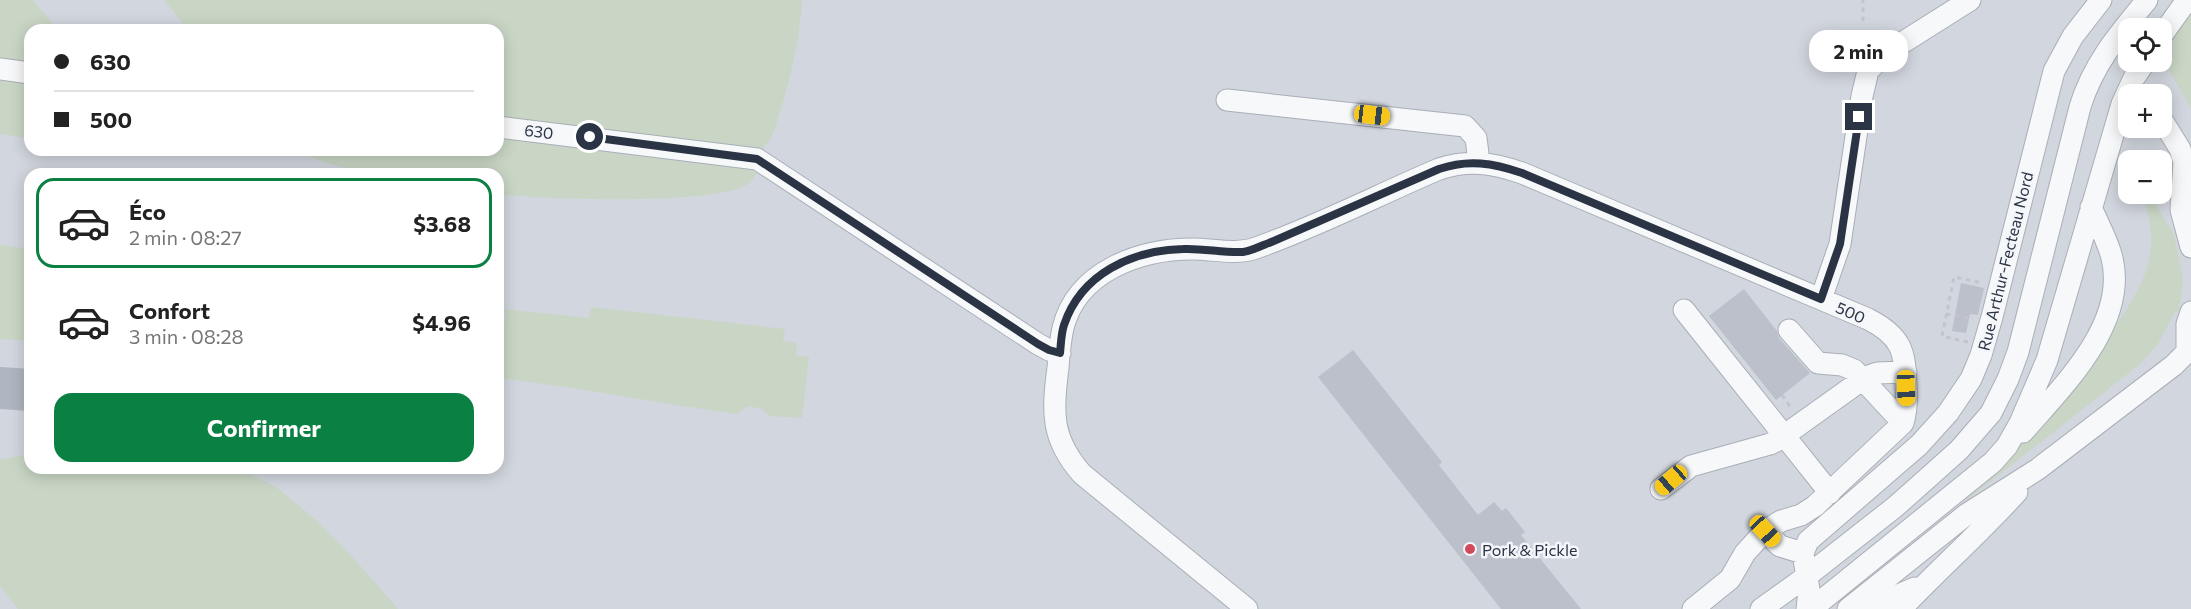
<!DOCTYPE html>
<html lang="fr">
<head>
<meta charset="utf-8">
<style>
	body { margin:0; font-family:Commissioner,sans-serif; background:#f2f2f2; color:#222; height:100vh; display:flex; flex-direction:column; font-size:22px; white-space:nowrap }
	* { box-sizing:border-box; margin:0 }
	p { font-size:20px; color:#767676 }
	.icon { flex:none; width:33px; height:33px; fill:none; stroke:currentColor; stroke-width:2; stroke-linecap:round; stroke-linejoin:round }
	.map { position:relative; flex:1; overflow:hidden }
	.sheet { position:absolute; left:24px; top:168px; width:480px; height:306px; display:flex; flex-direction:column; background:#fff; border-radius:18px; box-shadow:0 3px 15px #0003 }
	.sheet>* { flex:none }
	.banner { position:absolute; left:24px; top:24px; width:480px; height:132px; border-radius:18px; box-shadow:0 3px 15px #0003; display:grid; align-content:center; height:132px; padding:0 30px; background:#fff }
	.controls { position:absolute; left:2118px; top:18px; display:grid; gap:12px }
	.controls a { display:grid; place-items:center; width:54px; height:54px; border-radius:12px; background:#fff; box-shadow:0 3px 15px #0003; font-size:30px }
	.end { position:absolute; width:27px; height:27px; margin:-14px; border:8px solid #2b3445; background:#fff; box-shadow:0 0 0 3px #fff }
	.from { border-radius:50% }
	.bubble { position:absolute; height:42px; border-radius:18px; background:#fff; box-shadow:0 3px 15px #0003; font-size:20px; font-weight:700; line-height:42px; text-align:center }
	.car { position:absolute; width:18px; height:36px; margin:-18px -9px; border-radius:8px; box-shadow:0 0 4px 2px #0007; background:linear-gradient(#f5c518 24%,#345 0 40%,#f5c518 0 76%,#345 0 86%,#f5c518 0) }
	.banner b { display:flex; align-items:center; gap:21px; height:57px; font-size:22px }
	.banner b+b { border-top:2px solid #e0e0e0 }
	.banner i { width:15px; height:15px; background:#222 }
	ul { padding:10px 0 0; list-style:none }
	li { display:flex; align-items:center; gap:18px; height:90px; margin:0 12px 9px; padding:0 18px; border:3px solid transparent; border-radius:18px }
	li div { flex:1 }
	li b { display:block; font-size:22px }
	li em { font-style:normal; font-weight:700 }
	li.on { border-color:#0b8043 }
	li>.icon { width:54px; height:54px; stroke-width:1.5 }
	.action { display:flex; gap:12px; margin-top:auto; padding:12px 30px }
	.action a { flex:1; height:69px; border-radius:18px; background:#0b8043; color:#fff; font-size:24px; font-weight:700; line-height:69px; text-align:center }
	.map>svg:first-child { display:block }
	.built { fill:#d2d6de; fill-rule:evenodd }
	.green { fill:#c9d6c5 }
	.lines { fill:none; stroke-linecap:round; stroke-linejoin:round }
	.taxiway { stroke:#b0b6c1; stroke-width:42 }
	.building { fill:#bbc0ca }
	.minor-casing { stroke:#a9aeb7; stroke-width:23 }
	.path { stroke:#c2c5cb; stroke-width:3; stroke-dasharray:4.5 4.5; stroke-linecap:butt }
	.minor { stroke:#f7f8fa; stroke-width:21 }
	.route { stroke:#2b3445; stroke-width:8 }
	.poi-dot { fill:#d1495b; stroke:#f4f6f9; stroke-width:2 }
	.labels { text-anchor:middle; dominant-baseline:central; stroke-width:5; stroke-linejoin:round; paint-order:stroke }
	.street-label { font-size:16px; fill:#2b3445; stroke:#f4f6f9 }
	.poi-label { font-size:16px; fill:#2b3445; stroke:#f4f6f9; text-anchor:start }
</style>
</head>
<body>
<div class="map">
<svg width="2191" height="609" viewBox="0 0 2191 609">
	<rect width="100%" height="100%" fill="#e4e7ec"/>
	<path class="built" d="M0,0h2191v609h-2191zM2128,28h34v34h-34zM30,30h468v120h-468zM2128,94h34v34h-34zM2128,160h34v34h-34zM30,174h468v294h-468z"/>
	<path class="green" d="M0,0h33l25,30h-28v32l-30,-4z
		M164,0h638c-2,37 -11,76 -22,112 -3,8 -5,18 -9,25 -2,5 -6,7 -7,12 -4,10 -5,26 -14,33 -26,25 -212,17 -252,12v-20c-68,0 -140,9 -202,-24h202v-120h-310z
		M2191,13v95l-24,-41 -3,-15 10,-18z
		M0,78l30,3v57l-30,-4z
		M2142,194h8l24,41 9,45 -4,31 -4,1 -17,32 -19,21 -172,135 -2,-3c58,-50 109,-106 151,-171 14,-23 29,-43 34,-70 4,-22 -1,-42 -8,-62z
		M0,245l30,4v92l-30,-2z
		M591,307l194,22 -2,12 14,2 -1,12 13,2 -7,61 -32,-2 -8,-7 -14,-3 -10,8c-81,-11 -159,-27 -240,-36v-57h7v-12l84,9z
		M30,455v13h196l22,5 28,14 40,33 31,31 51,58h-380l-18,-23v-127z"/>
	<g class="lines">
		<path class="taxiway" d="M0,388l30,2"/>
	</g>
	<path class="building" d="M1961,283l23,5 -6,27 -8,-1 -4,19 -14,-2z
		M1744,289l33,42 2,7 31,35 -34,27 -67,-84z
		M1353,350l89,112 -3,3 39,50 16,-13 8,9 4,-3 19,24 -4,3 60,74h-80l-183,-232z"/>
	<g class="lines">
		<defs>
			<path id="minor" d="M2162,35l25,-35
				M0,69l30,4
				M1227,100l238,26 11,12 3,24
				M2162,120l18,29 4,13 -3,48 10,37
				M498,127l259,32 281,185 11,6 11,3
				M1821,299l19,-55 22,-148 6,-25 15,-16 87,-55
				M1684,310l146,183
				M1789,330l29,33 24,2 12,5 49,53
				M2187,351v-27l4,-12
				M2023,432c39,-45 105,-108 89,-174 -4,-17 -14,-34 -21,-51
				M1661,489l30,-23 79,-22 8,-4 88,-63 11,-4 29,-1
				M1765,531l15,15 23,7
				M1820,602l173,-140 14,-16 13,-23 27,-63 75,-256 12,-26 11,-16
				M1247,609l-165,-135c-31,-35 -30,-62 -24,-106 1,-13 2,-27 5,-40 14,-57 77,-79 130,-79 20,0 43,6 63,-1 62,-22 122,-53 183,-79 30,-10 54,-6 83,4l346,146c33,17 37,31 38,66 1,14 1,25 -3,38l-88,83 -14,9 -20,6 -16,10 -20,22 -15,26 -37,30
				M1761,609l46,-33 88,-69 64,-57 32,-37 17,-34 10,-27 62,-245c13,-43 39,-73 67,-107
				M1807,609l2,-19 -6,-37 5,-12 111,-96 29,-32 23,-34 10,-24 11,-38 62,-246 19,-35 28,-36
				M1848,609l119,-95 71,-45 136,-104 17,-17
				M1875,609l7,-7 33,-14
				M1901,609c38,-40 79,-76 116,-117"/>
		</defs>
		<use href="#minor" class="minor-casing"/>
		<path class="path" d="M1863,21v-21
			M1845,54l1,-13
			M1946,314l27,5
			M1968,342l-26,-6 12,-59 29,6
			M1782,395l9,13"/>
		<use href="#minor" class="minor"/>
	</g>
	<g class="lines">
		<path class="route" d="M590,137l167,22 281,185 11,6 11,3c1,-9 1,-19 4,-28 17,-51 68,-75 119,-76 20,-1 40,4 60,3 8,-1 17,-6 26,-9l170,-74c29,-10 54,-6 83,4l299,126 19,-55 19,-127"/>
	</g>
	<circle class="poi-dot" cx="1470" cy="549" r="6"/>
	<g class="labels">
		<g class="street-label">
			<text transform="translate(539 131) rotate(7)">630</text>
			<text transform="translate(2005 261) rotate(-76)">Rue Arthur-Fecteau Nord</text>
			<text transform="translate(1851 312) rotate(24)">500</text>
		</g>
		<g class="poi-label">
			<text x="1482" y="549">Pork &amp; Pickle</text>
		</g>
	</g>
</svg>
<div class="controls">
<a><svg class="icon" aria-label="locate" viewBox="0 0 24 24"><circle cx="12" cy="12" r="6"/><path d="M12 2v4M12 18v4M2 12h4M18 12h4"/></svg></a>
<a>+</a>
<a>−</a>
</div>
<i class="end from" style="left:590px;top:137px"></i>
<i class="end" style="left:1859px;top:117px"></i>
<div class="bubble" style="left:1809px;top:30px;width:99px">2 min</div>
<i class="car" style="left:1372px;top:115px;rotate:97deg"></i>
<i class="car" style="left:1906px;top:388px;rotate:178deg"></i>
<i class="car" style="left:1671px;top:480px;rotate:229deg"></i>
<i class="car" style="left:1765px;top:531px;rotate:137deg"></i>
<div class="banner">
<b><i class="from"></i>630</b>
<b><i></i>500</b>
</div>
<section class="sheet">
<ul>
<li class="on"><svg class="icon" aria-label="car" viewBox="0 0 24 24"><path d="M5 17H2v-5l4-1 3-4h7l3 4 3 1v5h-3M9 17h6M6 11h13"/><circle cx="7" cy="17" r="2"/><circle cx="17" cy="17" r="2"/></svg><div><b>Éco</b><p>2 min · 08:27</p></div><em>$3.68</em></li>
<li><svg class="icon" aria-label="car" viewBox="0 0 24 24"><path d="M5 17H2v-5l4-1 3-4h7l3 4 3 1v5h-3M9 17h6M6 11h13"/><circle cx="7" cy="17" r="2"/><circle cx="17" cy="17" r="2"/></svg><div><b>Confort</b><p>3 min · 08:28</p></div><em>$4.96</em></li>
</ul>
<div class="action"><a>Confirmer</a></div>
</section>
</div>
</body>
</html>
